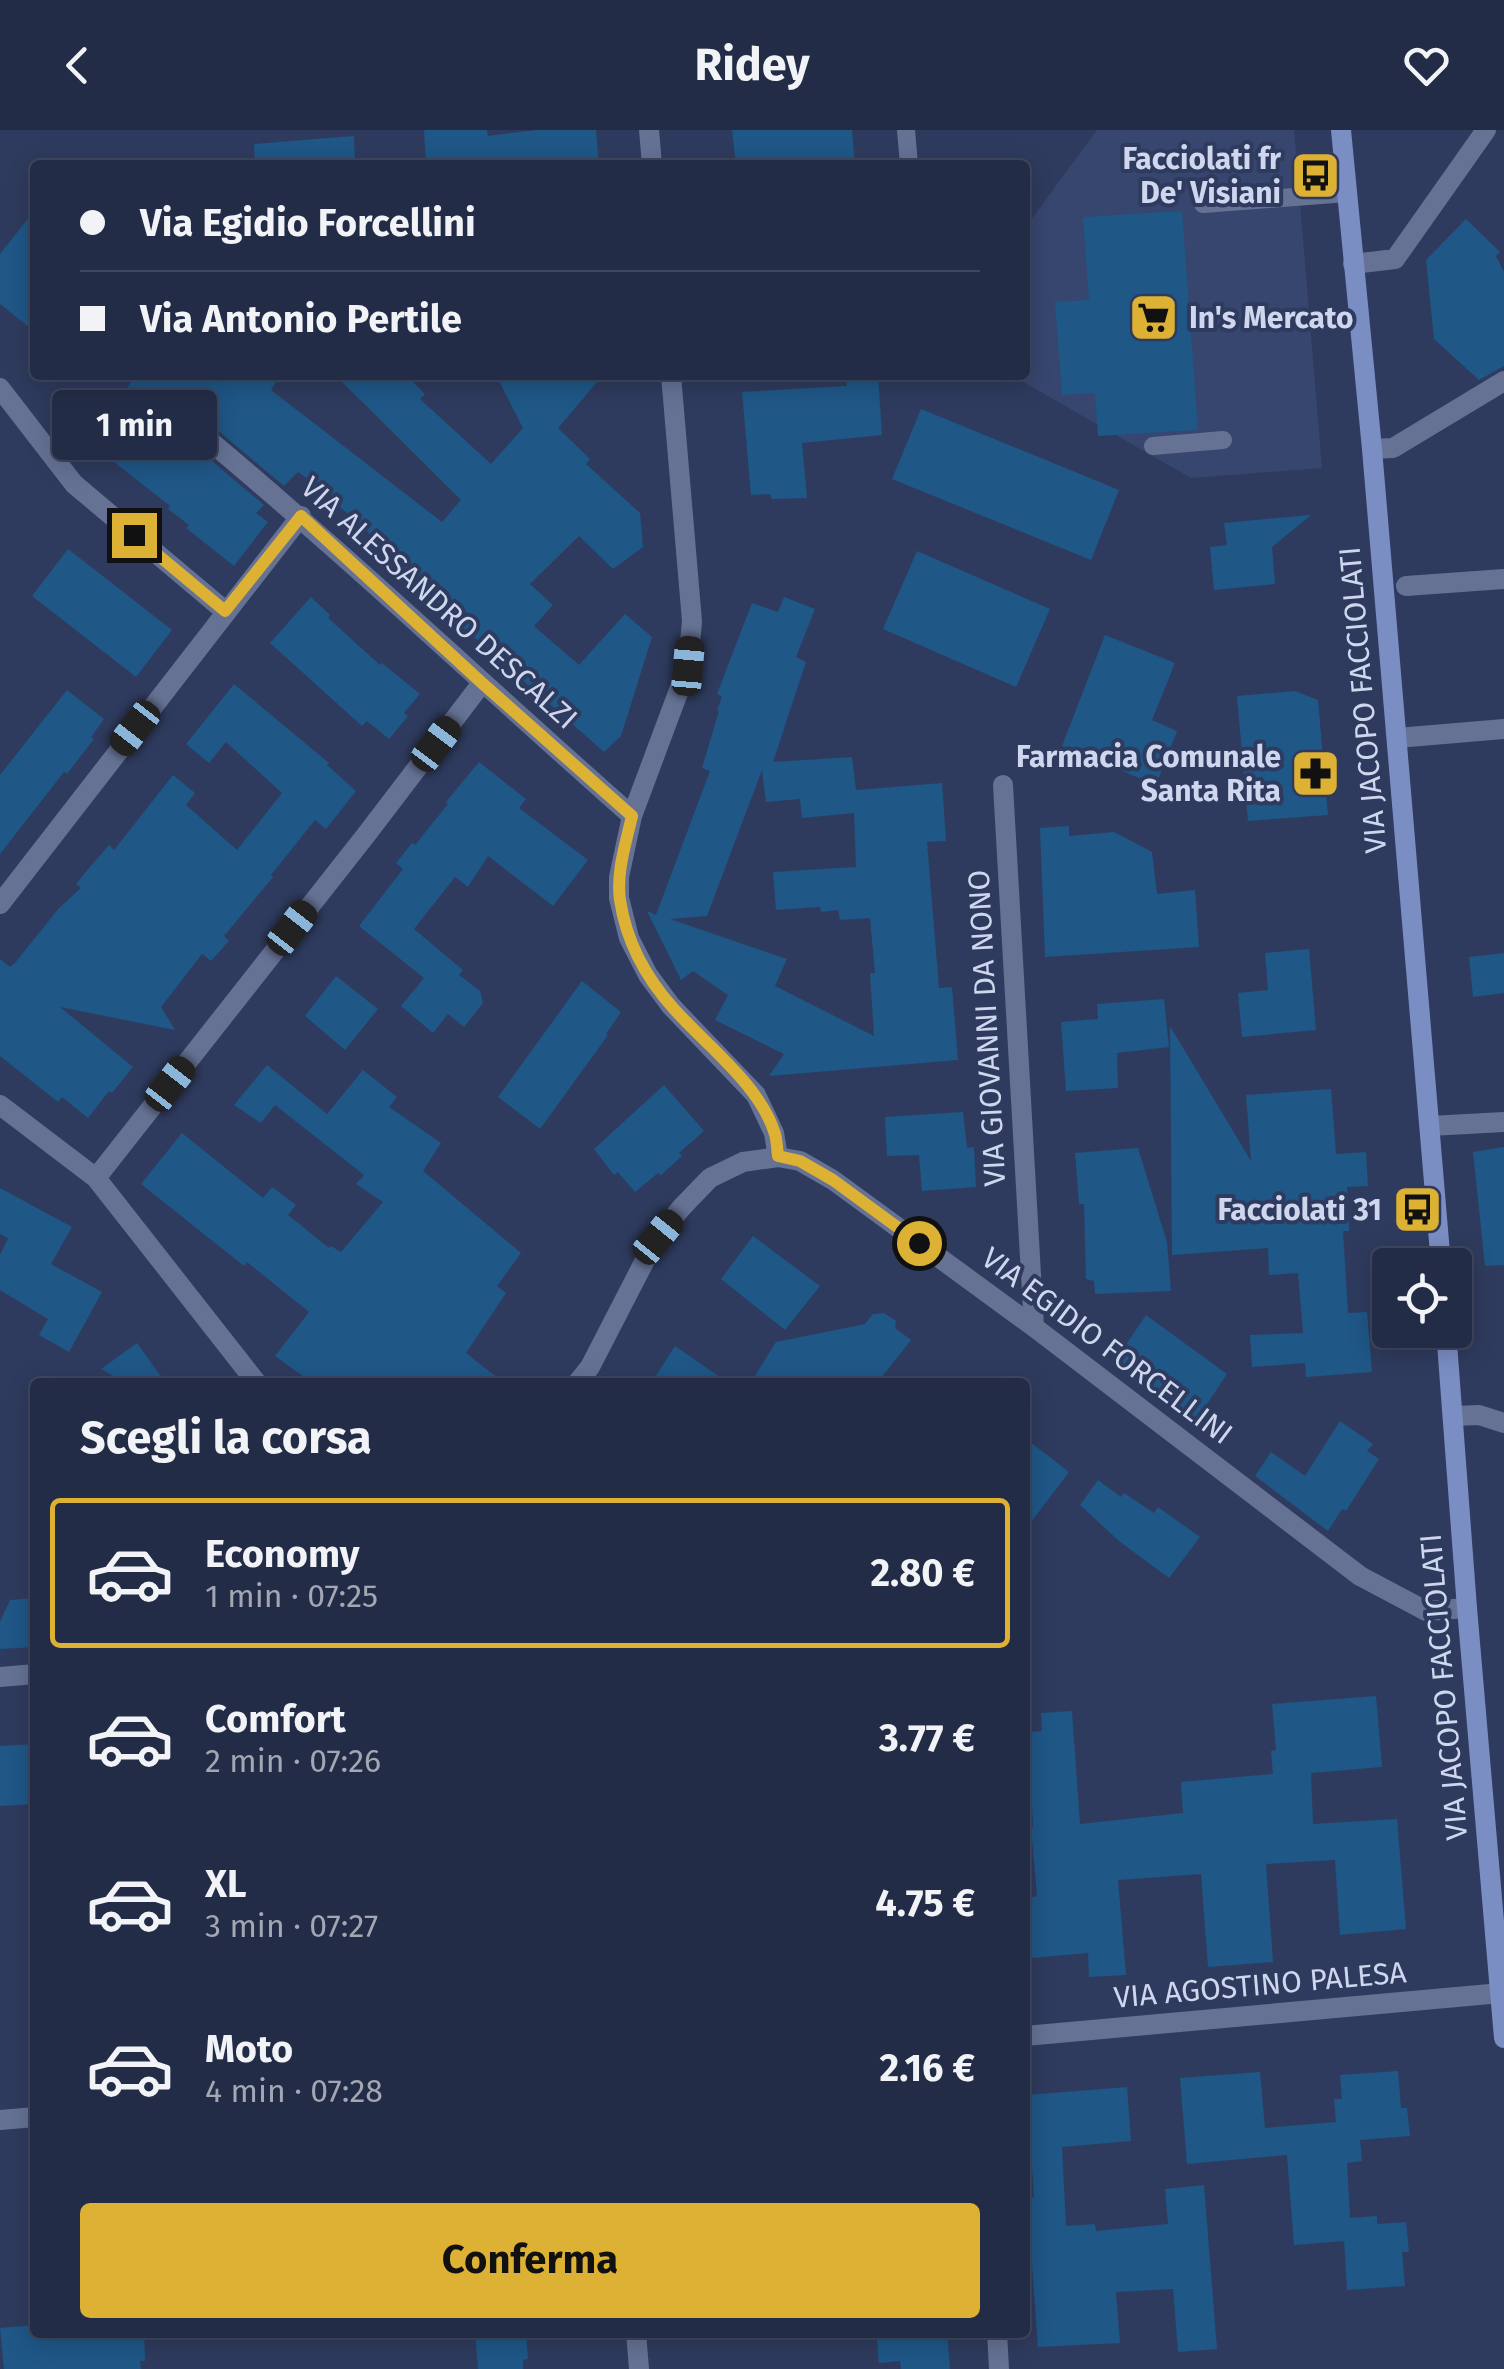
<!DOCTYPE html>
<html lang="it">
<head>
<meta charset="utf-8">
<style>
	body { margin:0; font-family:"Fira Sans",sans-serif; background:#2b344d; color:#f1f3f6; height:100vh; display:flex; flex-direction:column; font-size:38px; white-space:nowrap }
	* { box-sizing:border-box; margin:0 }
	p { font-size:32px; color:#a3a7b3 }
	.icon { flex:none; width:55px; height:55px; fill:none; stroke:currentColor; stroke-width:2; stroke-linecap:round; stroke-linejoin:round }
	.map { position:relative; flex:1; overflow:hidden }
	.details { position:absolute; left:30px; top:1248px; width:1000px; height:960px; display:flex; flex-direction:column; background:#232c46; border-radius:10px; box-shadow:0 5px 25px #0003,0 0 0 2px #40485f }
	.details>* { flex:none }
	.banner { position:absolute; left:30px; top:30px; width:1000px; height:220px; border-radius:10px; box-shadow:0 5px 25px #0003,0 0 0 2px #40485f; display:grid; align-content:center; height:220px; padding:0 50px; background:#232c46 }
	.tools { position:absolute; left:1372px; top:1118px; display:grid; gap:20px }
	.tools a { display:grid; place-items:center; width:100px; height:100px; border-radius:10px; background:#232c46; box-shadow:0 5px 25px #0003,0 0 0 2px #40485f; font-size:50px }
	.end { position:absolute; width:45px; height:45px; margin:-22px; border:12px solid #ddb133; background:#111; box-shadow:0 0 0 5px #111 }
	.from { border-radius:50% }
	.bubble { position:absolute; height:70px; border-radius:10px; background:#232c46; box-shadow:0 5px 25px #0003,0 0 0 2px #40485f; font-size:32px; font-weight:700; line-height:70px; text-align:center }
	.car { position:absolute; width:30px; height:60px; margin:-30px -15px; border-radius:12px; box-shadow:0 0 8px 2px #0007; background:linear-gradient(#222 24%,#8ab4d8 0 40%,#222 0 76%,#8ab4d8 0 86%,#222 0) }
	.banner b { display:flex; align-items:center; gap:35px; height:95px; font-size:38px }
	.banner b+b { border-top:2px solid #40485f }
	.banner i { width:25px; height:25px; background:#f1f3f6 }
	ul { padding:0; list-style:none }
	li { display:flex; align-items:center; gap:30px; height:150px; margin:0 20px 15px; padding:0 30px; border:5px solid transparent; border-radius:10px }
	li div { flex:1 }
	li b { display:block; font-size:38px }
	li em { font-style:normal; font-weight:700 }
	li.current { border-color:#ddb133 }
	li>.icon { width:90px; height:90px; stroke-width:1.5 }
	h2 { padding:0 50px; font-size:45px; line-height:120px }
	.action { display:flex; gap:20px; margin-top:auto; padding:20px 50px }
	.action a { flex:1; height:115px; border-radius:10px; background:#ddb133; color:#111; font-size:40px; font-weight:700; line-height:115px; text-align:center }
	header { display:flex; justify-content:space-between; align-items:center; height:130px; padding:0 50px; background:#232c46; font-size:45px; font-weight:700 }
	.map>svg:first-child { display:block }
	.built { fill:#37466f }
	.building { fill:#1f5787; fill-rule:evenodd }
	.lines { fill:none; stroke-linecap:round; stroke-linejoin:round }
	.service { stroke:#657294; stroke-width:18 }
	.pedestrian { stroke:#657294; stroke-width:20 }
	.minor { stroke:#657294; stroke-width:20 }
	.secondary { stroke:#7b8ec4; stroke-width:20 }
	.route { stroke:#ddb133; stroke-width:12 }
	.labels { text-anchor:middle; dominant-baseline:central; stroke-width:8; stroke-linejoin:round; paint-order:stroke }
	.poi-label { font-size:30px; font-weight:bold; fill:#ced7ed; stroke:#2f3b5e; text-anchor:end }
	.street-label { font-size:30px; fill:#ced7ed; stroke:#2f3b5e }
</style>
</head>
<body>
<header><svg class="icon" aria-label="back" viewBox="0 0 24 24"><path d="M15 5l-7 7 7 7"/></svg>Ridey<svg class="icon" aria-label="heart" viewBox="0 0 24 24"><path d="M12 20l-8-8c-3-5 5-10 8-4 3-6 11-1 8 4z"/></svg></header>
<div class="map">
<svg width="1504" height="2239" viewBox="0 0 1504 2239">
	<rect width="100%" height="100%" fill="#2f3b5e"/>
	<path class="built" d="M1097,0h197l28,338 -131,10 -180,-103h14v-147z"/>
	<path class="building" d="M424,0h63l1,6 49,-6h59l3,35h-173z
		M732,0h120l3,35h-119z
		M354,6l1,29h-100l-1,-21z
		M35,80v122l-35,-28v-50z
		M1182,81l16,219 -100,6 -3,-43 -33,2 -7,-93 34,-2 -6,-83z
		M1466,89l34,33 -4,4 8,16v94l-25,14 -45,-41 -8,-79z
		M137,245h143l-9,15 171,132 19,-22 -126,-125h71l19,19 -5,5 71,65 32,-36 -27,-53h107l-45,53 32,31 -4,5 54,49 3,34 -30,22 -34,-33 -49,48 23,21 -19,21 45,39 46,-51 27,23 -31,99 -17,16 -207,-183 6,-5 -65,-59 2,-3 -42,-30 -14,14 -70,-59 -13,-3 -6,3 -3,7v7l3,6 69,58 -8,8 12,9 -34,44 -48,-38 3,-3 -21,-16 2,-3 -84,-66z
		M846,245h32l4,60 -80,8 5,55 -35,1 -2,-5 -19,1 -9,-103 105,-6z
		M921,279l198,81 -28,70 -199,-81z
		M1311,385l-39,32 3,37 -61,6 -4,-43 17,-2 -3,-22z
		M68,419l104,81 -36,47 -104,-81z
		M917,421l133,58 -34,78 -133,-58z
		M311,467l19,18 -2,3 52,47 2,-2 38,31 -16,19 4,3 -19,23 -22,-18 -5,5 -92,-83z
		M784,467l31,12 -19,48 10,5 -33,100 79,-5 4,33 86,-7 4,58 -19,1 12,146 13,-1 6,73 -189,16 15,-22 -69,-34 13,-25 -35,-24 -12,9 -34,-69 9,4 54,-144 -8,-3 17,-57 -2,-1 5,-13 -5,-3 35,-91 26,9zM762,640l4,32 34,-3 2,19 52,-5 2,54 -83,5 3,38 44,-3 1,5 17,-2 2,10 30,-2 5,55h-5l4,63 -99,-50 12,-27 -117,-40 37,-3z
		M1105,505l70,28 -23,57 25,11 -21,54 -94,-39z
		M234,554l95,79 -2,2 29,26 -30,38 -11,-9 -44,55 2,2 -49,59 5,5 -18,20 -9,-7 -41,53 14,23 -115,-23 73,60 -21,26 -3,-2 -21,27 -26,-21 -4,5 -58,-46v-97l10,8 5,-4 44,-55 22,-20 -5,-4 13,-16 20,-23 5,5 59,-75 22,18 -9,12 51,45 45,-57 -56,-51 -17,21 -23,-19z
		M67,560l37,29 -13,18 3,2 -27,35 -3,-2 -64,82v-79z
		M1295,561l23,9 10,115 -80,6 -11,-125z
		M479,632l47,37 -7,9 69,52 -35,46 -65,-50 -20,31 -13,-10 -41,52 49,41 -4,5 21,16 3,12 -19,24 -16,-13 -15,19 -32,-27 23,-28 -65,-52 44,-57 -7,-6 16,-20 3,2 33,-41 -2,-2z
		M1069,696v10l45,-4 38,20 5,42 38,-4 4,57 -154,10 -5,-129z
		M1309,819l7,81 -74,7 -4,-44 30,-3 -3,-37z
		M1504,823v40l-31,4 -4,-40z
		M336,846l42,33 -33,41 -40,-34z
		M582,851l39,31 -15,22 2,1 -68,94 -42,-32z
		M1164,869l5,48 -52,6 1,35 -52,3 -5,-69 37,-3 -1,-15z
		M1170,896l81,135 -5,-66 85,-6 5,65 30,-2 2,34 -21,1 2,44h-6l5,82 19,-1 5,60 -66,5 -1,-14 -53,4 -2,-32 53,-2 -5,-60 -29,2 -1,-27 -96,7z
		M267,935l60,49 36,-44 34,27 -8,10 52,36 -18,28 98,82 -24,33 9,7 -40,60 37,29h-192l-36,-26 34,-44 -62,-50 -3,4 -103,-82 41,-51 81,65 9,-11 24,18 -8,10 41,33 2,-2 10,6 42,-50 -27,-18 8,-9 -89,-70 -14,18 -27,-18z
		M664,955l40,46 -25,22 3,3 -21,19 -3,-2 -23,19 -17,-20 -4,3 -20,-26z
		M963,982l4,36 7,-1 2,40 -54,4 -3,-36 -32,1 -2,-39z
		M1504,1017v118l-19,1 -12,-114z
		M1138,1018l29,94 4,49 -76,3 -1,-13 -8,-2 -2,-75h-5l-4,-51z
		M0,1058l72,39 -21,37 51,28 -33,60 -30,-17 9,-16 -48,-29v-35l8,-17 -8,-4z
		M753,1106l67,50 -35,44 -64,-51z
		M884,1183l12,8 -1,7 16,12 -33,42h-127l25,-40 89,-18 8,-10z
		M1146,1185l81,59 -32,48 -81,-60z
		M137,1213l28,39h-41l-23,-13z
		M675,1216l52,36h-75z
		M1340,1291l33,23 -6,7 12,8 -33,52 -4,-2 -14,22 -73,-55 16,-24 34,24z
		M1025,1308l44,34 -44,58z
		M1098,1350l23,17 3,-4 30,20 4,-6 42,30 -31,41 -50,-37 -39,-36z
		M35,1468v49l-35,2v-27l10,-22z
		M1376,1566l6,71 -71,6 2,51 84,-5 9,110 -66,6 -5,-75 -69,4 7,98 -65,5 -7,-93 -83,6 8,95 -37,2 -1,-24 -56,5 -4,-60 9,-2 -6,-69h2l-5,-95 14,-1 -1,-18 31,-2 8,113 103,-11 -2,-31 92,-8 -2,-23 5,-1 -4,-46z
		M35,1614v60l-35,2v-60z
		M1398,1941l3,37h6l3,28 -50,4 2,21 -15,2 3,55 27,-2v8l29,-2 3,30h-7l3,34 -58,4 -3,-49 -50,4 -7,-90 -100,9 -7,-86 80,-6 5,56 71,-6 -2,-23h8l-2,-24z
		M1127,1957l4,54 -69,6 4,79 29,-2 1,7 72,-7 -3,-35 39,-4 13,164 -39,3 -5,-63 -57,3 4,51 -82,4 -11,-149 7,-1 -7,-102z
		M35,2195v7h109l1,29h-5l1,8h-137l-4,-41z
		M475,2202h51l2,27 -5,1v9h-45z
		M876,2202h71l3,37h-49l-1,-8 -21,2z"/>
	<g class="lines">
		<path class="service" d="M906,0l3,35
			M1203,74l144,-11
			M1153,316l70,-6"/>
		<path class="pedestrian" d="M1406,456l98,-7"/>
		<path class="minor" d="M649,0l3,35
			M1353,134l42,-5 91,-129
			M671,245l21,246 -4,45 -56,150 -13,61v21l10,40 19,37 23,31 85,89 18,38 4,24
			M0,258l74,96 151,127
			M205,307c146,122 284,253 427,379
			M1372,319l21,-1 111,-67
			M1397,608l107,-9
			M1003,655l31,542
			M0,774l301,-388
			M0,975l96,73 160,204
			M1430,996l74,-4
			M96,1048l270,-343 116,-152
			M578,1252l12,-15 67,-130 25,-30 28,-29 33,-16 35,-5 22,4 33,19 201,147 326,249 66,35 41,-3
			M1453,1286l26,-1 25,8
			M0,1547l35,-3
			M1025,1906l476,-43
			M0,1990l35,-3
			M636,2202l3,37
			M997,2202l2,37"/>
		<path class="secondary" d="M1341,0l31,319 69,816
			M1446,1200l21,278 37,430"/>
	</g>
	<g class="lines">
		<path class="route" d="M134,405l91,76 76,-95 181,167 150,133c-6,27 -16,56 -12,84 6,40 26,78 54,109 33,37 86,76 101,125 2,7 2,15 3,22l22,5 33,19 86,63"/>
	</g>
	<defs>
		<symbol id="bus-square" viewBox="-11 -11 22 22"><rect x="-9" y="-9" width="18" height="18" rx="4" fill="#ddb133" stroke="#2f3b5e"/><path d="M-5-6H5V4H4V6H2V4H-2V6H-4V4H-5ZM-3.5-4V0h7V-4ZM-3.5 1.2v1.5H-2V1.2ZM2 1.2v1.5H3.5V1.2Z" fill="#111"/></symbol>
		<symbol id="supermarket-square" viewBox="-11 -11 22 22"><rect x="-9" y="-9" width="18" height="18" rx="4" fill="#ddb133" stroke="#2f3b5e"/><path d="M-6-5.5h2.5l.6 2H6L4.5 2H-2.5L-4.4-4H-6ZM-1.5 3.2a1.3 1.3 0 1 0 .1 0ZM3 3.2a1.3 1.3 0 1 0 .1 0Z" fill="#111"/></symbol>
		<symbol id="pharmacy-square" viewBox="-11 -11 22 22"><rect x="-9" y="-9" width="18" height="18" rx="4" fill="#ddb133" stroke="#2f3b5e"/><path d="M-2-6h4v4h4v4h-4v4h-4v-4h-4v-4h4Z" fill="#111"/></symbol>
	</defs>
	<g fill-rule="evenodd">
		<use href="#bus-square" x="1288" y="18" width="55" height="55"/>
		<use href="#supermarket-square" x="1126" y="160" width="55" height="55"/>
		<use href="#pharmacy-square" x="1288" y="616" width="55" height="55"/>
		<use href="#bus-square" x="1390" y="1052" width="55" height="55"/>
	</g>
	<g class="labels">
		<g class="poi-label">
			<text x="1281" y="29">Facciolati fr<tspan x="1281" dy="34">De' Visiani</tspan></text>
			<text x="1189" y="188" text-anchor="start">In's Mercato</text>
			<text x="1281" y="627">Farmacia Comunale<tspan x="1281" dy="34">Santa Rita</tspan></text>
			<text x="1382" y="1080">Facciolati 31</text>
		</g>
		<g class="street-label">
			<text transform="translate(439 473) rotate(42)">VIA ALESSANDRO DESCALZI</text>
			<text transform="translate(1363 570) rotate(-95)">VIA JACOPO FACCIOLATI</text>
			<text transform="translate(987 898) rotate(-93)">VIA GIOVANNI DA NONO</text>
			<text transform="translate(1107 1216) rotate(37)">VIA EGIDIO FORCELLINI</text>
			<text transform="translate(1444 1557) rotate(-95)">VIA JACOPO FACCIOLATI</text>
			<text transform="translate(1260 1855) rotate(-5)">VIA AGOSTINO PALESA</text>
		</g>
	</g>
</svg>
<div class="tools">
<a><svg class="icon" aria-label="locate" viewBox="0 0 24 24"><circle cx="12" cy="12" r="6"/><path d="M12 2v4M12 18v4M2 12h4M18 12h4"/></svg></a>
</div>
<i class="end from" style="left:919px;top:1113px"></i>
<i class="end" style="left:134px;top:405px"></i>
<div class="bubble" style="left:52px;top:260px;width:165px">1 min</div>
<i class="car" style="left:688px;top:536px;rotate:5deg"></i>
<i class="car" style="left:135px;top:598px;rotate:218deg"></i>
<i class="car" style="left:436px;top:614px;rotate:37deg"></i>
<i class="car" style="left:292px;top:798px;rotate:38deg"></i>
<i class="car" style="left:170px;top:954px;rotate:38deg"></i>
<i class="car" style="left:658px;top:1107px;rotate:39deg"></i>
<div class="banner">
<b><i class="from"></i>Via Egidio Forcellini</b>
<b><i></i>Via Antonio Pertile</b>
</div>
<section class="details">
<h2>Scegli la corsa</h2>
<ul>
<li class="current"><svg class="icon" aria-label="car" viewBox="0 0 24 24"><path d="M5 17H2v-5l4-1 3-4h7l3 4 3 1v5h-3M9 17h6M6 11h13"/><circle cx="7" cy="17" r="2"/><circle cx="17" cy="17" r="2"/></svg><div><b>Economy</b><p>1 min · 07:25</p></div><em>2.80 €</em></li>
<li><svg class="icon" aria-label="car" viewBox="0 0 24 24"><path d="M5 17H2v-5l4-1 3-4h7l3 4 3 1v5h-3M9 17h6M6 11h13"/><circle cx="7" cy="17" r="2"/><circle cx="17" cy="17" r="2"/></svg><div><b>Comfort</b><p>2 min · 07:26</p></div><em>3.77 €</em></li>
<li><svg class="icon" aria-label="car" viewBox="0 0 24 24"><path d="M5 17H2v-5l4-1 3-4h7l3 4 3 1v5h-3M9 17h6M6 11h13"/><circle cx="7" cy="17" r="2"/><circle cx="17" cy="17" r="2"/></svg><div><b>XL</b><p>3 min · 07:27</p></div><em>4.75 €</em></li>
<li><svg class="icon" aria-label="car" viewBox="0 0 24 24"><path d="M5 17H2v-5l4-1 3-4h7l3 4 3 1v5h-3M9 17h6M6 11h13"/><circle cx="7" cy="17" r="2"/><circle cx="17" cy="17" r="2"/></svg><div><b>Moto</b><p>4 min · 07:28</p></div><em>2.16 €</em></li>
</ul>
<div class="action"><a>Conferma</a></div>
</section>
</div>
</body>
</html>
